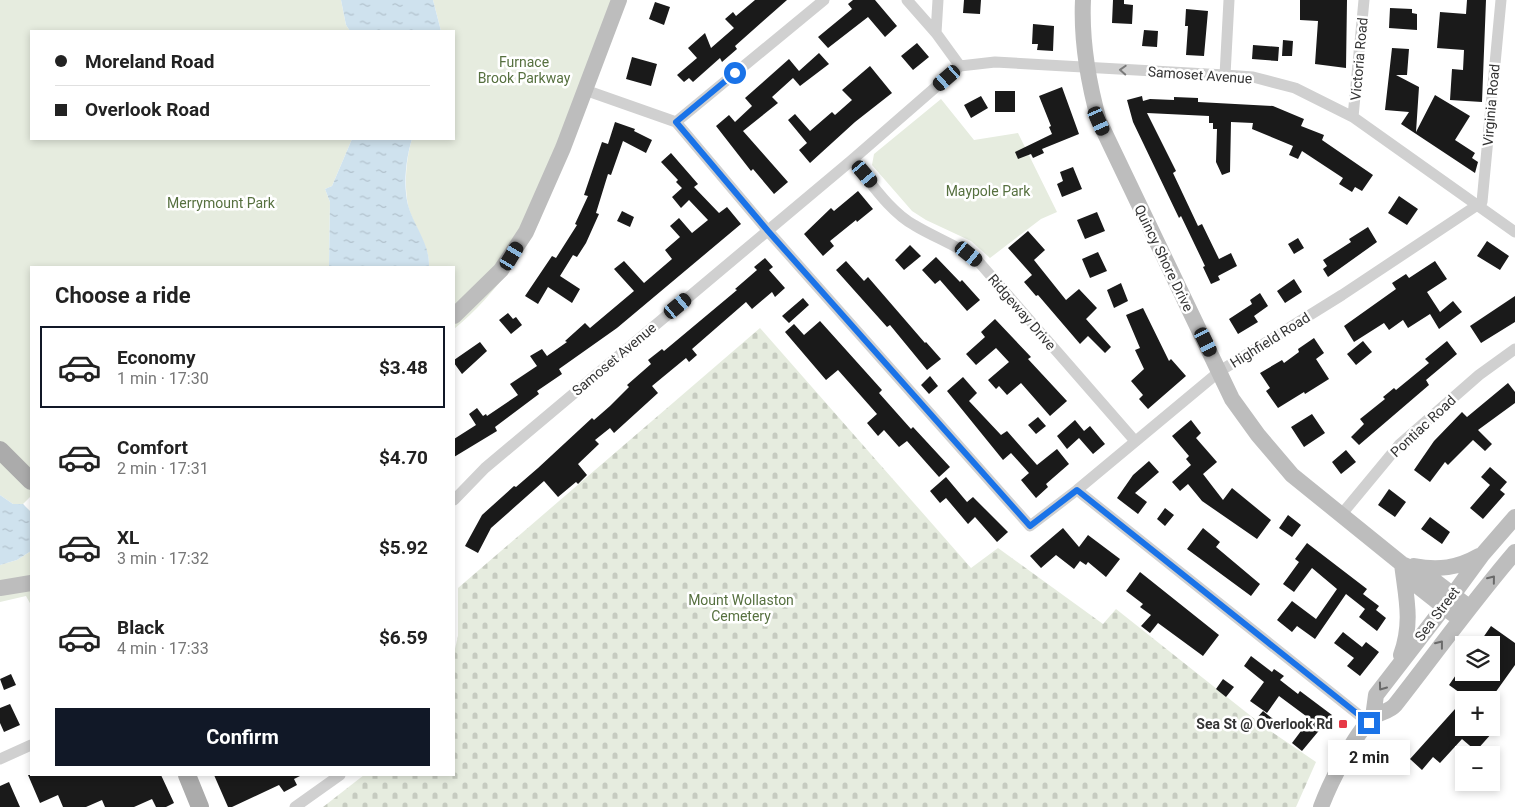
<!DOCTYPE html>
<html lang="en">
<head>
<meta charset="utf-8">
<style>
	body { margin:0; font-family:Roboto,sans-serif; background:#f2f2f2; color:#222; height:100vh; display:flex; flex-direction:column; font-size:19px; white-space:nowrap }
	* { box-sizing:border-box; margin:0 }
	p { font-size:16px; color:#767676 }
	.icon { flex:none; width:28px; height:28px; fill:none; stroke:currentColor; stroke-width:2; stroke-linecap:round; stroke-linejoin:round }
	.map { position:relative; flex:1; overflow:hidden }
	.details { position:absolute; left:30px; top:266px; width:425px; height:510px; display:flex; flex-direction:column; background:#fff; border-radius:0px; box-shadow:0 2px 8px #0003 }
	.details>* { flex:none }
	.guide { position:absolute; left:30px; top:30px; width:425px; height:110px; border-radius:0px; box-shadow:0 2px 8px #0003; display:grid; align-content:center; height:110px; padding:0 25px; background:#fff }
	.buttons { position:absolute; left:1455px; top:636px; display:grid; gap:10px }
	.buttons a { display:grid; place-items:center; width:45px; height:45px; border-radius:0px; background:#fff; box-shadow:0 2px 8px #0003; font-size:25px }
	.end { position:absolute; width:22px; height:22px; margin:-11px; border:6px solid #1a73e8; background:#fff; box-shadow:0 0 0 2px #fff }
	.from { border-radius:50% }
	.bubble { position:absolute; height:35px; border-radius:0px; background:#fff; box-shadow:0 2px 8px #0003; font-size:16px; font-weight:700; line-height:35px; text-align:center }
	.car { position:absolute; width:15px; height:30px; margin:-15px -8px; border-radius:6px; box-shadow:0 0 4px 1px #0007; background:linear-gradient(#222 24%,#8ab4d8 0 40%,#222 0 76%,#8ab4d8 0 86%,#222 0) }
	.guide b { display:flex; align-items:center; gap:18px; height:48px; font-size:19px }
	.guide b+b { border-top:1px solid #e0e0e0 }
	.guide i { width:12px; height:12px; background:#222 }
	ul { padding:0; list-style:none }
	li { display:flex; align-items:center; gap:15px; height:82px; margin:0 10px 8px; padding:0 15px; border:2px solid transparent; border-radius:0px }
	li div { flex:1 }
	li b { display:block; font-size:19px }
	li em { font-style:normal; font-weight:700 }
	li.current { border-color:#111827 }
	li>.icon { width:45px; height:45px; stroke-width:1.5 }
	h2 { padding:0 25px; font-size:22px; line-height:60px }
	.cta { display:flex; gap:10px; margin-top:auto; padding:10px 25px }
	.cta a { flex:1; height:58px; border-radius:0px; background:#111827; color:#fff; font-size:20px; font-weight:700; line-height:58px; text-align:center }
	.map>svg:first-child { display:block }
	.cemetery { fill:url(#cemetery-stones) }
	.green { fill:#e6ecdf }
	.water { fill:url(#water-ripples) }
	.building { fill:#1a1a1a }
	.lines { fill:none; stroke-linecap:round; stroke-linejoin:round }
	.minor { stroke:#d0d0d0; stroke-width:11 }
	.secondary { stroke:#bdbdbd; stroke-width:16 }
	.primary { stroke:#ababab; stroke-width:18 }
	.oneway { stroke:#7a7a7a }
	.oneway2 { stroke:#6a6a6a }
	.route { stroke:#1a73e8; stroke-width:6 }
	.poi-dot { fill:#e63946; stroke:#fff; stroke-width:2 }
	.labels { text-anchor:middle; dominant-baseline:central; stroke-width:5; stroke-linejoin:round; paint-order:stroke }
	.street-label { font-size:14px; fill:#333; stroke:#fff }
	.park-label { font-size:14px; fill:#56703f; stroke:#fff }
	.poi-label { font-size:14px; font-weight:bold; fill:#333; stroke:#fff; text-anchor:end }
</style>
</head>
<body>
<div class="map">
<svg width="1515" height="807" viewBox="0 0 1515 807">
	<defs>
		<pattern id="cemetery-stones" width="16" height="16" patternUnits="userSpaceOnUse" patternTransform="scale(1.25)"><rect width="16" height="16" fill="#e6ecdf"/><path d="M2 7V4a2 2 0 0 1 4 0v3zM10 15v-3a2 2 0 0 1 4 0v3z" fill="#c6cbc0"/></pattern>
		<pattern id="water-ripples" width="26" height="14" patternUnits="userSpaceOnUse" patternTransform="scale(1.25)"><rect width="26" height="14" fill="#cfe2ee"/><path d="M2 4q2-2 4 0t4 0M15 11q2-2 4 0t4 0" fill="none" stroke="#b2c2cd"/></pattern>
	</defs>
	<rect width="100%" height="100%" fill="#fff"/>
	<path class="cemetery" d="M760,328l211,240 27,-20 105,76 13,-15 150,119 50,34 -20,45h-973l41,-32h90v-122l4,-17v-48z"/>
	<path class="green" d="M0,0h341l5,25 4,6h-319v108h321l-20,47 -7,3 5,13 -1,65 -298,1v228l-8,8h-10l-13,-9z
		M433,0h192l-86,222c-22,41 -49,77 -85,107v-61l-25,-1c1,-22 -16,-40 -21,-62 -4,-20 -2,-47 4,-66h42v-108h-13z
		M941,99l33,41 44,-7 39,79 -16,7 -51,39 -19,-17 -45,-21 -14,-9 -40,-46 2,-11z
		M31,551v54l-5,-9 -26,6v-37l17,-5z"/>
	<path class="water" d="M341,0h92l8,31h-91l-4,-6z
		M352,139h60c-6,19 -9,46 -4,66 6,22 22,38 21,62h-100l1,-65 -5,-13 7,-3z
		M0,495l13,9h10l8,8v39l-14,9 -17,5z"/>
	<path class="building" d="M755,0h32l-52,46 2,3 -15,13 -2,-4 -27,24 -4,-4 -5,4 -7,-7 20,-17 -9,-10 17,-15 6,15 23,-20 -9,-9 8,-7 3,4z
		M853,0h22l22,26 -12,11 -17,-20 -40,31 -10,-11 34,-28 -4,-5z
		M964,0h17l-1,14 -17,-1z
		M1113,0h11v4l9,1 -1,19 -20,-1z
		M1300,0h47l-1,68 -31,-4 3,-43 -18,-1z
		M1467,0h19l-4,102 -32,-2 2,-31 11,1 1,-20 -27,-2 3,-36 26,2z
		M655,2l15,5 -6,18 -15,-6z
		M1390,8l22,1v4l5,1v16l-28,-2z
		M1186,9l22,2 -4,45 -18,-1 2,-29h-3z
		M1033,24l21,2 -1,25 -16,-1 1,-6h-6z
		M1144,30l14,1 -1,16 -15,-1z
		M1283,40l10,1 -1,15h-10z
		M917,43l12,14 -16,13 -12,-14z
		M1253,45l26,2 -1,14 -26,-2z
		M1392,48l17,1 -2,26h-11l23,12 -3,45 19,-37 35,21 -15,24 20,13 -3,5 6,4 -3,11 -74,-49 8,-12 -24,-2z
		M819,53l10,11 -29,22 -7,-8 -21,19 6,6 -35,28 45,51 -14,12 -21,-25 -2,2 -35,-45 13,-11 6,7 17,-16 -7,-8 44,-39 10,12z
		M632,57l25,7 -6,22 -25,-7z
		M870,66l22,27 -37,29 -45,41 -11,-13 8,-7 -19,-23 7,-6 15,17 22,-19 3,3 17,-15 -10,-10z
		M1062,87l17,47 -37,15 2,4 -11,5 -2,-4 -13,5 -3,-7 37,-18 -3,-7 2,-1 -12,-30z
		M995,91h20v21h-20z
		M981,96l7,12 -17,10 -7,-13z
		M1142,96l1,5 7,-2 24,1v-3l24,1v4l75,4 31,13 -3,7 23,9 -2,5 51,35 -11,16 -7,-4 -3,5 -13,-8 4,-6 -41,-27 -4,8 -9,-4 4,-9 -41,-17 1,-6 -22,-1 -1,50 -8,3 -6,-13 1,-33h-4v-6h-4v-7l-62,-3 29,58 -3,2 25,53 4,-2 17,35 12,-6 6,13 -19,10 2,4 -9,4 -8,-17 2,-1 -24,-50 -2,2 -46,-96 -6,-22z
		M615,122l20,7 -1,2 18,9 -6,13 -23,-12 -12,34 -3,-1 -12,39 3,1 -13,29 -9,14 -4,-2 -13,21 20,13 -8,14 -24,-16 -10,17 -13,-8 27,-40 4,2 21,-33 -2,-1 13,-28 -4,-1 18,-53 6,2z
		M671,153l27,31 -4,3 25,26 8,-6 14,17 -124,104 -58,41 3,5 -25,17 2,3 -44,33 2,4 -43,26v-18l22,-14 -7,-11 8,-6 6,8 3,-2 1,2 31,-21 -8,-11 27,-18 -7,-10 12,-7 5,7 20,-14 -2,-1 20,-18 5,5 44,-37 -20,-22 10,-8 20,22 28,-24 -7,-9 15,-13 -10,-11 9,-8 13,15 16,-13 -19,-20 -8,8 -9,-11 10,-9 -6,-6 2,-2 -17,-18z
		M1073,167l9,22 -20,8 -5,-13 6,-3 -3,-9z
		M858,191l15,18 -16,13 -1,-2 -26,21 4,5 -11,10 -19,-22 27,-26 3,3z
		M1399,196l19,13 -11,16 -19,-12z
		M622,211l12,6 -4,10 -13,-6z
		M1097,212l8,19 -20,8 -8,-19z
		M1368,227l9,15 -49,35 -5,-8 4,-3 -4,-6 28,-18 -2,-3z
		M1028,231l17,19 -11,10 32,40 13,-11 18,19 -11,11 25,28 -6,6 -17,-17 -8,8 -42,-49 -2,1 -12,-14 8,-7 -24,-27z
		M1298,238l6,10 -10,6 -6,-10z
		M1487,241l22,15 -9,14 -23,-14z
		M910,245l11,11 -17,14 -9,-10z
		M1098,252l9,19 -17,7 -8,-19z
		M936,257l24,25 2,-2 18,20 -13,11 -27,-31 -5,4 -13,-14z
		M765,258l8,9 -4,3 16,18 -10,9 -3,-5 -20,17 -6,-7 -54,47 5,6 -8,7 -3,-4 -34,28 6,7 -44,40 -4,-5 -15,12 4,4 -21,20 9,11 -9,9 -2,-2 -18,15 -14,-16 -53,47 -13,25 -13,-7 17,-31 32,-29 2,1 22,-19 54,-50 2,2 16,-14 19,-19 -2,-2 24,-21 -3,-4 14,-11 2,2 73,-61 -2,-1 22,-19 -3,-3z
		M846,261l18,20 4,-4 57,66 1,-1 15,17 -14,11 -37,-45 -3,2 -51,-57z
		M1435,261l12,18 -20,13 13,20 13,-11 9,11 -23,17 -9,-15 -22,14 -5,-8 -14,10 -5,-7 -30,19 -10,-16 52,-37 -4,-6 14,-9 3,4z
		M1294,279l8,13 -17,11 -8,-12z
		M1121,283l7,18 -14,7 -7,-18z
		M1260,293l8,13 -14,10 4,6 -20,12 -9,-15 23,-15 -2,-4z
		M1515,296v26l-34,21 -11,-17z
		M803,298l6,7 -20,18 -7,-7z
		M1143,308l26,53 2,-2 15,17 -38,33 -9,-10 4,-4 -12,-14 13,-12 -9,-19 5,-2 -14,-33z
		M508,313l5,6 3,-2 6,8 -11,9 -12,-14z
		M995,319l36,38 -3,2 39,42 -17,15 -29,-33 -14,12 -8,-9 -3,3 -8,-9 21,-18 -13,-14 -20,17 -10,-11 19,-17 -4,-5z
		M820,321l62,69 -3,3 32,36 2,-2 37,40 -11,10 -32,-36 -8,6 -15,-17 -6,6 -11,-13 10,-9 -39,-44 -12,10 -41,-48 9,-8 10,11z
		M1314,338l10,15 -8,6 13,20 -24,15 -1,-2 -26,16 -12,-17 4,-3 -10,-15 22,-13 2,3 15,-11 -1,-3z
		M1363,341l9,11 -16,13 -9,-11z
		M1447,341l10,13 -31,26 3,5 -70,60 -8,-8 13,-13 -4,-5 25,-20 -2,-2 11,-9 2,2 33,-27 -4,-4z
		M480,342l7,9 -25,23 -8,-11v-3z
		M930,376l8,10 -9,8 -8,-9z
		M963,377l14,16 -8,8 32,34 6,-4 30,34 20,-16 12,15 -23,20 2,3 -12,11 -15,-18 8,-7 -18,-20 -8,7 -56,-69z
		M1508,383l7,9v11l-37,27 14,14 -7,7 -12,-11 -25,25 -3,-3 -15,20 -16,-12 20,-29 28,-29 5,5z
		M1312,414l13,19 -21,14 -13,-20z
		M1038,417l8,9 -10,8 -8,-9z
		M1075,420l9,11 6,-5 15,18 -12,10 -14,-16 -12,11 -10,-13z
		M1191,420l10,13 -5,5 21,24 -14,12 20,26 9,-12 39,32 -14,19 -55,-38 -14,-17 -8,7 -8,-9 19,-17 -5,-6 3,-3 -17,-20z
		M1346,450l10,12 -15,12 -9,-12z
		M1149,461l10,11 -24,21 12,9 -9,12 -21,-16 16,-23z
		M1490,467l17,15 -7,8 5,4 -22,25 -13,-11 20,-23 -9,-8z
		M946,477l21,25 6,-5 35,35 -11,10 -22,-25 -7,7 -22,-26 -6,5 -10,-12z
		M1389,489l17,13 -11,15 -17,-12z
		M1165,508l9,7 -9,11 -8,-7z
		M1288,515l13,10 -9,12 -13,-9z
		M1430,517l20,15 -8,12 -21,-15z
		M1063,528l16,19 9,-12 32,24 -14,18 -18,-15 -2,3 -6,-4 -6,8 -18,-14 -15,13 -11,-12z
		M1203,528l17,14 -4,5 44,37 -9,12 -64,-47z
		M1307,543l60,46 -4,5 16,12 -3,4 10,8 -9,13 -18,-14 6,-8 -19,-15 -31,45 -18,-13 -5,6 -15,-12 15,-19 24,18 21,-30 -25,-21 -18,24 -11,-8 16,-22 -4,-3z
		M1140,572l79,63 -16,21 -45,-33 -8,10 -9,-7 10,-11 -11,-8 3,-3 -17,-13z
		M1491,626l24,17v22l-25,35h-20l-21,-15 9,-13h33v-27h-13z
		M1343,632l19,15 4,-5 13,10 -19,24 -13,-10 7,-8 -20,-15z
		M1251,656l21,16 2,-3 10,7 -4,4 18,14 2,-3 32,24 -30,36 -10,-8 18,-24 -31,-23 -12,17 -17,-12 14,-19 -20,-16z
		M11,674l5,11 -12,5 -4,-11z
		M1223,679l11,8 -8,10 -10,-8z
		M1464,699v29h22l6,5 -16,18 -14,-12 -22,24 -7,-6 -11,13 -12,-11z
		M10,704l10,21 -16,7 -4,-9v-15z
		M1263,711l10,8 -7,9 -10,-9z
		M28,775h133l13,28 -8,4h-10l-4,-8 -18,8h-29l-3,-7 -16,7h-23l-5,-12 -18,8z
		M214,775h88l-8,4 3,6 -13,7 -5,-7 -47,22h-4z
		M9,782l11,25h-20v-21z"/>
	<g class="lines">
		<path class="minor" d="M907,0l29,33 24,33 35,-4 230,13 28,2 42,11 58,29 162,115
			M936,33l2,-33
			M1225,75l4,-75
			M585,90l91,32 92,109 262,295 47,-36 143,-119 122,-76 140,-93 19,-202
			M1353,117l11,-117
			M676,122l148,-122
			M852,160c18,21 37,51 62,65 23,14 42,19 64,36l157,180
			M1077,490l292,233
			M454,500l31,-32 367,-308 108,-94
			M1341,515l58,-70 80,-70 36,-26
			M0,759l31,-14
			M295,807l45,-32"/>
		<path class="secondary" d="M1083,0c-2,42 5,81 16,121l133,278 26,36 34,40 110,89 25,11 42,32
			M454,316l47,-46 25,-38 37,-84 56,-148
			M1403,566l12,18 38,30
			M1414,566c24,5 44,2 65,-10
			M0,588l31,-5
			M1401,655c12,-33 5,-58 1,-91
			M1373,717l3,-22 68,-88 38,-52 33,-38
			M1321,807c9,-24 33,-72 51,-89 7,-6 17,-6 23,-13 40,-51 78,-104 120,-153"/>
		<path class="primary" d="M0,450l31,31
			M187,775l13,32"/>
	</g>
	<defs><path id="oneway-chevron" d="M-2-3.5L2.5 0L-2 3.5" fill="none" stroke-width="1.6" stroke-linecap="round" stroke-linejoin="round" transform="scale(1.25)"/></defs>
	<use class="oneway" href="#oneway-chevron" transform="translate(1123 70) rotate(-177)"/>
	<g class="oneway2">
		<use href="#oneway-chevron" transform="translate(1492 579) rotate(-51)"/>
		<use href="#oneway-chevron" transform="translate(1440 644) rotate(-52)"/>
		<use href="#oneway-chevron" transform="translate(1382 687) rotate(126)"/>
	</g>
	<g class="lines">
		<path class="route" d="M735,73l-59,49 92,109 262,295 47,-36 292,233"/>
	</g>
	<rect class="poi-dot" x="1338" y="719" width="10" height="10" rx="2.5"/>
	<g class="labels">
		<g class="street-label">
			<text transform="translate(1359 59) rotate(-85)">Victoria Road</text>
			<text transform="translate(1200 75) rotate(4)">Samoset Avenue</text>
			<text transform="translate(1491 105) rotate(-85)">Virginia Road</text>
			<text transform="translate(1164 258) rotate(64)">Quincy Shore Drive</text>
			<text transform="translate(1022 312) rotate(49)">Ridgeway Drive</text>
			<text transform="translate(1270 340) rotate(-32)">Highfield Road</text>
			<text transform="translate(614 359) rotate(-40)">Samoset Avenue</text>
			<text transform="translate(1423 426) rotate(-43)">Pontiac Road</text>
			<text transform="translate(1437 614) rotate(-53)">Sea Street</text>
		</g>
		<g class="park-label">
			<text x="524" y="62">Furnace<tspan x="524" dy="16">Brook Parkway</tspan></text>
			<text x="988" y="191">Maypole Park</text>
			<text x="221" y="203">Merrymount Park</text>
			<text x="741" y="600">Mount Wollaston<tspan x="741" dy="16">Cemetery</tspan></text>
		</g>
		<g class="poi-label">
			<text x="1333" y="724">Sea St @ Overlook Rd</text>
		</g>
	</g>
</svg>
<div class="buttons">
<a><svg class="icon" aria-label="layers" viewBox="0 0 24 24"><path d="M12 4l9 5-9 5-9-5zM3 14l9 5 9-5"/></svg></a>
<a>+</a>
<a>−</a>
</div>
<i class="end from" style="left:735px;top:73px"></i>
<i class="end" style="left:1369px;top:723px"></i>
<div class="bubble" style="left:1328px;top:740px;width:82px">2 min</div>
<i class="car" style="left:947px;top:78px;rotate:229deg"></i>
<i class="car" style="left:1099px;top:121px;rotate:156deg"></i>
<i class="car" style="left:865px;top:174px;rotate:140deg"></i>
<i class="car" style="left:969px;top:254px;rotate:129deg"></i>
<i class="car" style="left:512px;top:256px;rotate:31deg"></i>
<i class="car" style="left:678px;top:306px;rotate:50deg"></i>
<i class="car" style="left:1206px;top:342px;rotate:154deg"></i>
<div class="guide">
<b><i class="from"></i>Moreland Road</b>
<b><i></i>Overlook Road</b>
</div>
<section class="details">
<h2>Choose a ride</h2>
<ul>
<li class="current"><svg class="icon" aria-label="car" viewBox="0 0 24 24"><path d="M5 17H2v-5l4-1 3-4h7l3 4 3 1v5h-3M9 17h6M6 11h13"/><circle cx="7" cy="17" r="2"/><circle cx="17" cy="17" r="2"/></svg><div><b>Economy</b><p>1 min · 17:30</p></div><em>$3.48</em></li>
<li><svg class="icon" aria-label="car" viewBox="0 0 24 24"><path d="M5 17H2v-5l4-1 3-4h7l3 4 3 1v5h-3M9 17h6M6 11h13"/><circle cx="7" cy="17" r="2"/><circle cx="17" cy="17" r="2"/></svg><div><b>Comfort</b><p>2 min · 17:31</p></div><em>$4.70</em></li>
<li><svg class="icon" aria-label="car" viewBox="0 0 24 24"><path d="M5 17H2v-5l4-1 3-4h7l3 4 3 1v5h-3M9 17h6M6 11h13"/><circle cx="7" cy="17" r="2"/><circle cx="17" cy="17" r="2"/></svg><div><b>XL</b><p>3 min · 17:32</p></div><em>$5.92</em></li>
<li><svg class="icon" aria-label="car" viewBox="0 0 24 24"><path d="M5 17H2v-5l4-1 3-4h7l3 4 3 1v5h-3M9 17h6M6 11h13"/><circle cx="7" cy="17" r="2"/><circle cx="17" cy="17" r="2"/></svg><div><b>Black</b><p>4 min · 17:33</p></div><em>$6.59</em></li>
</ul>
<div class="cta"><a>Confirm</a></div>
</section>
</div>
</body>
</html>
